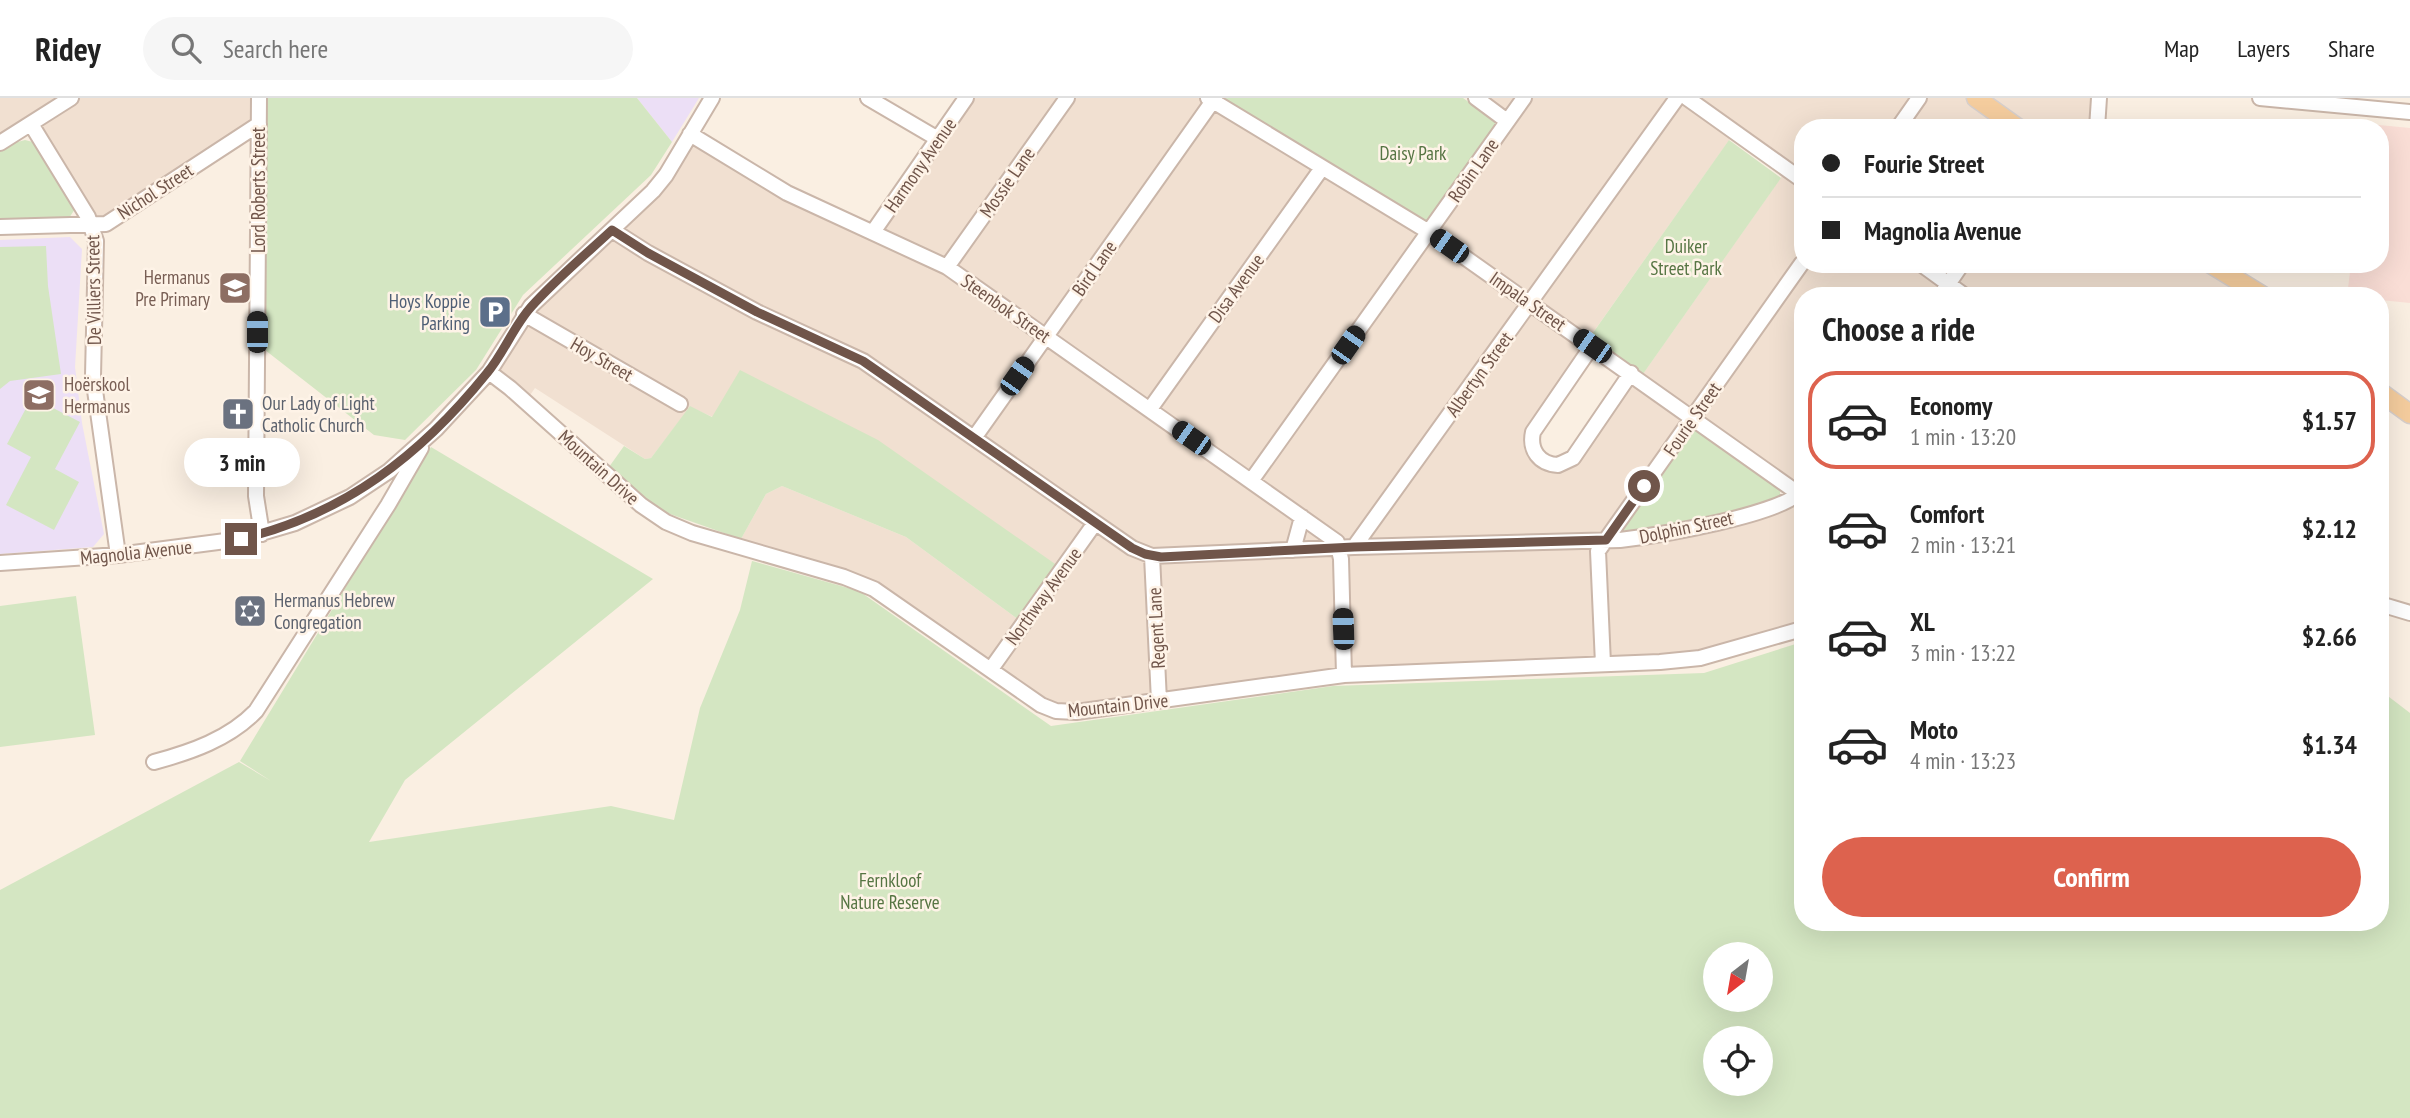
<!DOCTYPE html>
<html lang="en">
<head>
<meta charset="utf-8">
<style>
	body { margin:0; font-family:"PT Sans Narrow",sans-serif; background:#f6f6f6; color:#222; height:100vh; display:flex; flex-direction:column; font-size:26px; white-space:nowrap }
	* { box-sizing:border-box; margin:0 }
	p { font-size:23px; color:#767676 }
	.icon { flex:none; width:38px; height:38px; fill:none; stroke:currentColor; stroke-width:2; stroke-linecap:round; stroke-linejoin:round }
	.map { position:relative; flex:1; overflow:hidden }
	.drawer { position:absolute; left:1794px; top:189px; width:595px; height:644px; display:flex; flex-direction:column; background:#fff; border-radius:28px; box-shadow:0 7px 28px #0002 }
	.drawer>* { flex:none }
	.hud { position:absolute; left:1794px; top:21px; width:595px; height:154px; border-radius:28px; box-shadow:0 7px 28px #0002; display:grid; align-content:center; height:154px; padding:0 28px; background:#fff }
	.needle { width:46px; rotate:211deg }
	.tools { position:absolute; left:1703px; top:844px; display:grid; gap:14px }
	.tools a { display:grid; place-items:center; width:70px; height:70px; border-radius:50%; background:#fff; box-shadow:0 7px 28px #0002; font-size:35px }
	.end { position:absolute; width:32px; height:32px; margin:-16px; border:9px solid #70554a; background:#fff; box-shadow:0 0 0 4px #fff }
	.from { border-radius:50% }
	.bubble { position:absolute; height:49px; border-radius:24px; background:#fff; box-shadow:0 7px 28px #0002; font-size:23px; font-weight:700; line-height:49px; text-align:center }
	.car { position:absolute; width:21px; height:42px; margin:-21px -10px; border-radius:9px; box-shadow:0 0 5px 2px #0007; background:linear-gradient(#222 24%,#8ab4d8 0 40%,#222 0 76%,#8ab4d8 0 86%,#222 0) }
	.hud b { display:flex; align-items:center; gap:24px; height:66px; font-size:26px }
	.hud b+b { border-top:2px solid #e0e0e0 }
	.hud i { width:18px; height:18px; background:#222 }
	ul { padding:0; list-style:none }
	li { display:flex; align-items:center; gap:21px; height:98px; margin:0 14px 10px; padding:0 14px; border:4px solid transparent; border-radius:28px }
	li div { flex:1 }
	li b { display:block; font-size:26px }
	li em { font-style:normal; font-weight:700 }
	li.active { border-color:#dd624e }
	li>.icon { width:63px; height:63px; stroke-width:1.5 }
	h2 { padding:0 28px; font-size:32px; line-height:84px }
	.action { display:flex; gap:14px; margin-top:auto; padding:14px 28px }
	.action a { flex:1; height:80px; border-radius:42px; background:#dd624e; color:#fff; font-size:28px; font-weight:700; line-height:80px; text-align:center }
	header { display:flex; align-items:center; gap:42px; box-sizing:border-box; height:98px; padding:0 35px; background:#fff; border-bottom:2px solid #e0e0e0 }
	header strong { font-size:33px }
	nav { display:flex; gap:38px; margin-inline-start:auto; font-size:24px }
	.search { width:490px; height:63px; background:#f6f6f6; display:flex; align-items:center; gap:18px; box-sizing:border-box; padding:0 24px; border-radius:38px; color:#767676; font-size:26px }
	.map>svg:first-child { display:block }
	.residential { fill:#f1e0d1; fill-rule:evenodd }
	.commercial { fill:#faded6 }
	.education { fill:#ecdff6 }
	.green { fill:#d4e6c2; fill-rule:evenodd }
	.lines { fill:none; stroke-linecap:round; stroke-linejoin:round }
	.minor-casing { stroke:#cab6a9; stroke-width:18 }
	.major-casing { stroke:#d7cfcc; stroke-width:21 }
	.minor { stroke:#fff; stroke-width:14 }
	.major { stroke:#f5cd9e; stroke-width:18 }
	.route { stroke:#70554a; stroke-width:9 }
	.labels { text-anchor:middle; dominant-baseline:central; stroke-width:5; stroke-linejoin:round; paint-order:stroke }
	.park-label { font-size:19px; fill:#567543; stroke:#fef3e7 }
	.street-label { font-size:19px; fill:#70554a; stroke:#fef3e7 }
	.education-label { font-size:19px; fill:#785e54; stroke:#fef3e7; text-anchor:end }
	.service-label { font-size:19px; fill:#4e5e75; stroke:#fef3e7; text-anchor:end }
	.worship-label { font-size:19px; fill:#5b616d; stroke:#fef3e7; text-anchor:start }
</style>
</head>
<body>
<header>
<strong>Ridey</strong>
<div class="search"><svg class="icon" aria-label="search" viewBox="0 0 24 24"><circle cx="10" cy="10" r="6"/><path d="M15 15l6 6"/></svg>Search here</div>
<nav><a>Map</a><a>Layers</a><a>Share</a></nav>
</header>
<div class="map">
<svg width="2410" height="1020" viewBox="0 0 2410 1020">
	<rect width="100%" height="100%" fill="#faefe2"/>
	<path class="residential" d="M0,0h260l-1,26 -153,99 -14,1 -60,-101 -32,20z
		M967,0h249l213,133 78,-109 -34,-24h627l-2,30h-296v136h410l38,32h-448v332l-102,29 -355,17 -283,38 -164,-109 -161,-57 29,-52 16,-8 124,51 113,83 44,-50 -373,-163 -39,51 -6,1 -110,-71 -9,13 -36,-29 29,-49 118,-114 55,-75 181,98zM1735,34l52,37 -147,209 -9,-5 -67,90 -29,-13 -1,-18 53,-91zM1694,319l104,76 -191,46z"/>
	<path class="commercial" d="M2368,26l42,4v175l-30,-3v-4h-33l4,-32h29v-136h-12z"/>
	<path class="education" d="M637,0h62l-27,44z
		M70,139l12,12 -7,118 7,56 22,111 -11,13 -93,7v-314z"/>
	<path class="green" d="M266,0h371l35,44 -21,33 -128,120 -47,75 -71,70 -31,-5 -109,-85z
		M1226,0h237l30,21 3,6 -67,96 -3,1 -200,-120z
		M25,42l12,3 38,66 -6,9 -69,5v-71l14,-9z
		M1729,42l52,38 -138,196 -53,-37z
		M46,148l2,40 13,88 -51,7 -10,8v-142z
		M740,272l138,70 180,126 -39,54 -113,-83 -124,-51 -16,8 -25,45 -71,-25 -13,-7 -48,-40 15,-21 21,13 6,-1 39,-52 22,11z
		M32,299l48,25 -25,47 24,13 -25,48 -48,-25 25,-48 -24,-13z
		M1694,332l5,1 81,58v8l-4,3 -82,23 -72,10 -2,-5 70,-96z
		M431,349l222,132 -248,201 -36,62 242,-36 63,14 26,-112 40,-98 12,-49 107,30 192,135 282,-40 371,-13 98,-31v280h578v-232l30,23v405h-2410v-228l239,-128 32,19 -31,-20zM1715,856h45v45h-45zM1715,940h45v45h-45z
		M76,498l19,139 -95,12v-141z"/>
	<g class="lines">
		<defs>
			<path id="minor" d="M259,0l-3,398 6,38
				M868,0l70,41
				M1208,0l221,134 373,264
				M1476,0l31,23
				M1687,0l115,82
				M2260,0l150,14
				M31,26l57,93 8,24 -3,135 25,179
				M1898,30l21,-30
				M2097,30l2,-30
				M690,36l97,59 160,74 390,275 4,17 3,116
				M0,45l71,-45
				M0,129l106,-3 153,-100
				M612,132l36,23 109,59 106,49 269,187 20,8 202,-9 266,-7c34,-4 164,-25 182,-50
				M873,134l93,-134
				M1921,166l44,32
				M947,169l120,-169
				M1940,198l22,-32
				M524,216l156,90
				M1592,248l-59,86c-4,18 6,32 25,33l15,-7 58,-85
				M489,274l21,16 131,117 25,17 26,11 152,44 30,12 167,116 15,6 20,1 268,-37 316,-13 40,-4 102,-29
				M1150,311l172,-241
				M974,340l241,-340
				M1251,383l273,-383
				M1354,449l323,-449
				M1293,452l9,-33
				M1152,458l7,145
				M0,465l118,-8 123,-16 54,-16 55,-26 39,-26 47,-42 53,-57 42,-66 122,-115 13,-16 46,-77
				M2380,506l30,9
				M1603,566l-5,-113 204,-288
				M991,571l104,-146
				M154,664c37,-10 75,-23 102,-51l132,-206 33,-57"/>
			<path id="major" d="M1976,0l42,30
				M2211,166l52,32
				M2380,294l30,22"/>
		</defs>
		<use href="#minor" class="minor-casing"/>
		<use href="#major" class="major-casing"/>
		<use href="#minor" class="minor"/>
		<use href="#major" class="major"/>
	</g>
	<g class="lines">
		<path class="route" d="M241,441c104,-25 180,-84 246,-166 17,-20 26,-46 44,-66 25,-28 54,-52 81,-77l36,23 109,59 106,49 269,187 13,6 16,3 193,-10 252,-7 38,-54"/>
	</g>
	<defs>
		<symbol id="school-square" viewBox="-11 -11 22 22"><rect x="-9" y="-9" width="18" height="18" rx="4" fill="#8d6e63" stroke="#fef3e7"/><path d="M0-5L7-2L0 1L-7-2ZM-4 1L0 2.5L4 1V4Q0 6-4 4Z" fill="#fff"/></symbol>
		<symbol id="parking-square" viewBox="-11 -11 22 22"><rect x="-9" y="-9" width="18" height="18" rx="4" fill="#5c6f8a" stroke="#fef3e7"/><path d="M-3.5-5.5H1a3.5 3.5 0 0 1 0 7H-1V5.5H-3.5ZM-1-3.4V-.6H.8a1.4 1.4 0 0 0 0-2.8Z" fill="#fff"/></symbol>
		<symbol id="church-square" viewBox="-11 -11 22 22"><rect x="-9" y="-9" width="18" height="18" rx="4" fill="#6b7280" stroke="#fef3e7"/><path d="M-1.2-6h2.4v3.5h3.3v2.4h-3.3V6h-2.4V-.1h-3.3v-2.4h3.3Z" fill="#fff"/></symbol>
		<symbol id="synagogue-square" viewBox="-11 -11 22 22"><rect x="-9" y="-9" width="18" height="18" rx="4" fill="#6b7280" stroke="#fef3e7"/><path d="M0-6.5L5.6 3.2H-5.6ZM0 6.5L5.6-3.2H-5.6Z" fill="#fff"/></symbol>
	</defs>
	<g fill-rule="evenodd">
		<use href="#school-square" x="216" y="171" width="38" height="38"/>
		<use href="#parking-square" x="476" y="195" width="38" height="38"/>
		<use href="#school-square" x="20" y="278" width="38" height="38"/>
		<use href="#church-square" x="219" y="297" width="38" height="38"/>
		<use href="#synagogue-square" x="231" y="494" width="38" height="38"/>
	</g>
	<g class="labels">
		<g class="park-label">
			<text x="1413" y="55">Daisy Park</text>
			<text x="1686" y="148">Duiker<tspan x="1686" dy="22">Street Park</tspan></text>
			<text x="890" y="782">Fernkloof<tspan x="890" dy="22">Nature Reserve</tspan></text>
		</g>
		<g class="street-label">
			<text transform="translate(920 67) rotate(-55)">Harmony Avenue</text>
			<text transform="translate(1473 72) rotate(-55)">Robin Lane</text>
			<text transform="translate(1007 84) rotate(-55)">Mossie Lane</text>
			<text transform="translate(258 92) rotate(-90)">Lord Roberts Street</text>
			<text transform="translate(155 93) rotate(-33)">Nichol Street</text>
			<text transform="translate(1094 170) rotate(-55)">Bird Lane</text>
			<text transform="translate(1236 190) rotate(-54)">Disa Avenue</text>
			<text transform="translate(93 192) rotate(-91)">De Villiers Street</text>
			<text transform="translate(1528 203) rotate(35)">Impala Street</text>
			<text transform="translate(1006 210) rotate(35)">Steenbok Street</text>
			<text transform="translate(602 261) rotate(30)">Hoy Street</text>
			<text transform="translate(1479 276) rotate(-54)">Albertyn Street</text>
			<text transform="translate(1692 321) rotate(-55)">Fourie Street</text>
			<text transform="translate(599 369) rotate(42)">Mountain Drive</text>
			<text transform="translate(1686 429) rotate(-12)">Dolphin Street</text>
			<text transform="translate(136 454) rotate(-6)">Magnolia Avenue</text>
			<text transform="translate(1043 498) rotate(-54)">Northway Avenue</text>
			<text transform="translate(1156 530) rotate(-93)">Regent Lane</text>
			<text transform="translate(1118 607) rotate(-6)">Mountain Drive</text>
		</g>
		<g class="education-label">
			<text x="210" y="179">Hermanus<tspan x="210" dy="22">Pre Primary</tspan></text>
			<text x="64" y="286" text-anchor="start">Hoërskool<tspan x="64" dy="22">Hermanus</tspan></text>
		</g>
		<g class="service-label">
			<text x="470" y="203">Hoys Koppie<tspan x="470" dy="22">Parking</tspan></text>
		</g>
		<g class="worship-label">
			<text x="262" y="305">Our Lady of Light<tspan x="262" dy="22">Catholic Church</tspan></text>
			<text x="274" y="502">Hermanus Hebrew<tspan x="274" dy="22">Congregation</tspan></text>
		</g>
	</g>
</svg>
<div class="tools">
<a><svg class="needle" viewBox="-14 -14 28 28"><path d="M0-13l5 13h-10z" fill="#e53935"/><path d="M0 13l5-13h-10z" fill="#767676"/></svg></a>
<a><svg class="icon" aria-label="locate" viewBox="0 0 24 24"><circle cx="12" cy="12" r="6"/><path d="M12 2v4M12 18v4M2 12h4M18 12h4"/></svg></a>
</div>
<i class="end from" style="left:1644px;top:388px"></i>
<i class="end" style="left:241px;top:441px"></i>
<div class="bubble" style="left:184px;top:340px;width:116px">3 min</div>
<i class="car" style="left:1449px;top:148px;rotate:305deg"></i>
<i class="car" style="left:257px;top:234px;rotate:0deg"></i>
<i class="car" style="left:1348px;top:247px;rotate:35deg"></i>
<i class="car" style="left:1592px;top:248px;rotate:305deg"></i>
<i class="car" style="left:1017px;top:278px;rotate:35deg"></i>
<i class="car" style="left:1191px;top:340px;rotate:305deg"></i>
<i class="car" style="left:1343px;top:531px;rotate:358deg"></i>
<div class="hud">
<b><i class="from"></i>Fourie Street</b>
<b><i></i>Magnolia Avenue</b>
</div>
<section class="drawer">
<h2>Choose a ride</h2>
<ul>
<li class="active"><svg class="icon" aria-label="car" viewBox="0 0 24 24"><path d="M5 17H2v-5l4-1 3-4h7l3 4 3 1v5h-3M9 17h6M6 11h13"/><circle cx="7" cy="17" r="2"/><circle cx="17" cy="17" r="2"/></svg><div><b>Economy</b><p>1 min · 13:20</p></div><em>$1.57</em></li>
<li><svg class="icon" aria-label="car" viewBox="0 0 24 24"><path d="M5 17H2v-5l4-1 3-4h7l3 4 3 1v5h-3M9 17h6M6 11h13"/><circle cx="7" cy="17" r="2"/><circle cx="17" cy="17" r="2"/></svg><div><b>Comfort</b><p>2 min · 13:21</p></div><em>$2.12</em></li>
<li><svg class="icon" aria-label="car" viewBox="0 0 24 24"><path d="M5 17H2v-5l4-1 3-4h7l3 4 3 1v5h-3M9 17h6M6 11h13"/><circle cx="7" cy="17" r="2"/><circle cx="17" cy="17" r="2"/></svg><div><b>XL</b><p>3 min · 13:22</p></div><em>$2.66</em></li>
<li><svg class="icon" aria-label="car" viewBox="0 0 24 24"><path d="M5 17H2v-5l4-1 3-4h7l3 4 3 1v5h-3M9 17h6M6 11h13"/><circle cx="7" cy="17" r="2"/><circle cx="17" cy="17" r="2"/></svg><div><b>Moto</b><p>4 min · 13:23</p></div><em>$1.34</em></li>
</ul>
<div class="action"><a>Confirm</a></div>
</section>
</div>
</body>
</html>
